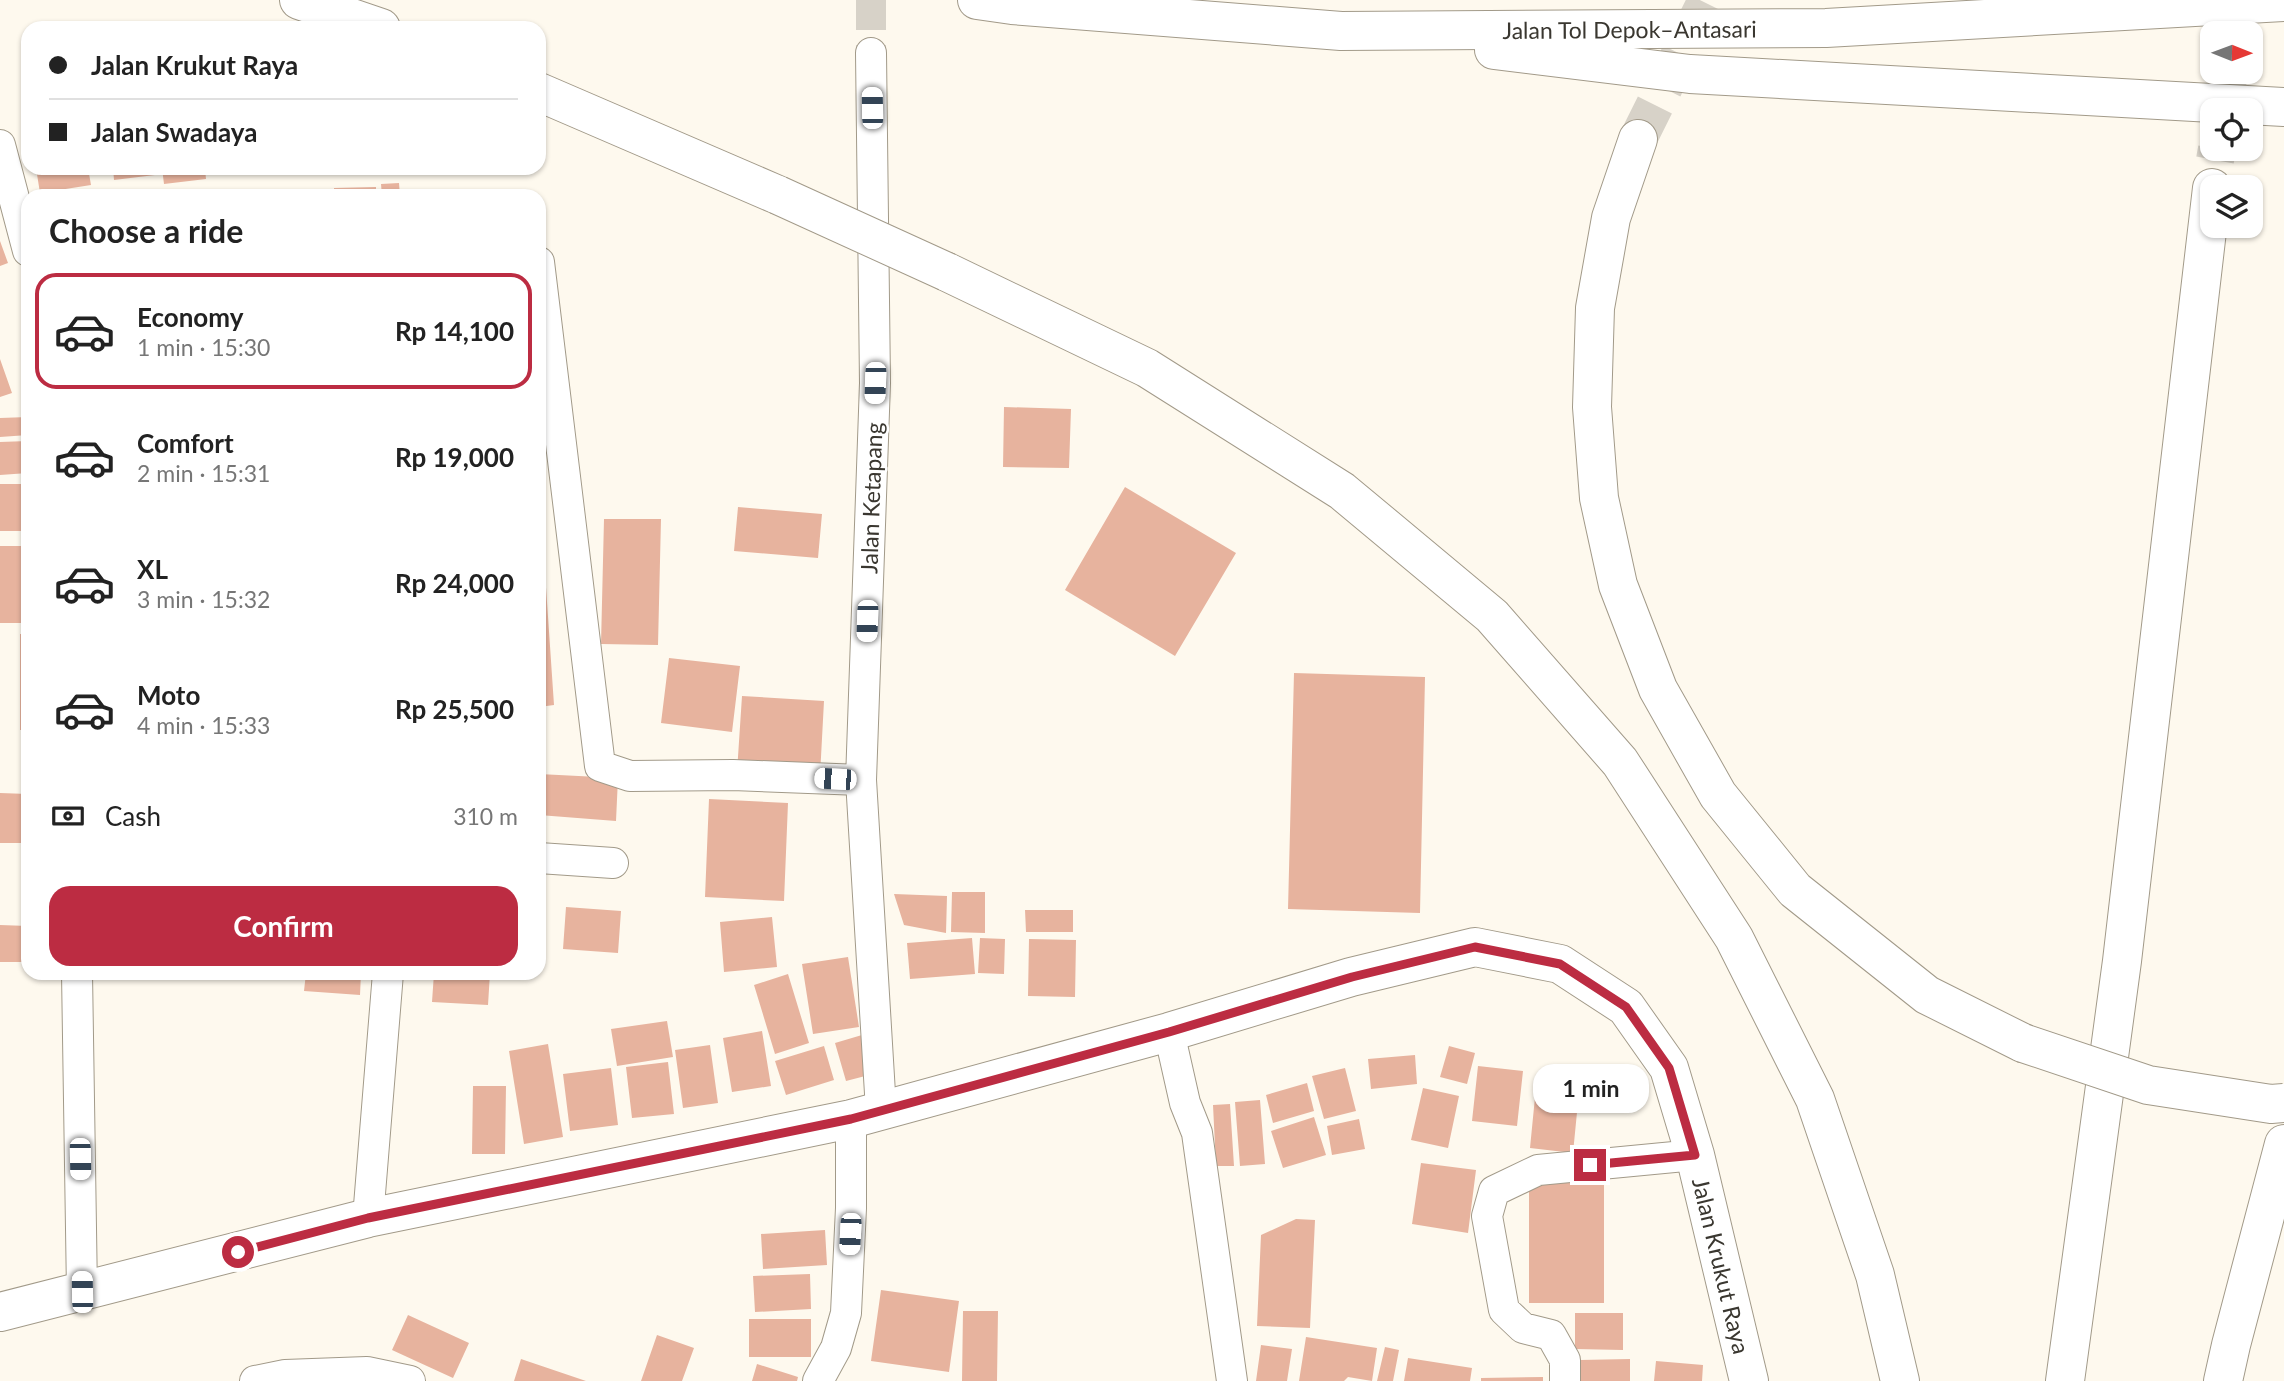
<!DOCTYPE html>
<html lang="en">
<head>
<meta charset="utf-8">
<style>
	body { margin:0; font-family:Lato,sans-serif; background:#f6f6f6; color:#222; height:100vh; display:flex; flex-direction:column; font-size:26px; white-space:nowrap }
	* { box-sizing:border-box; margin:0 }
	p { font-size:23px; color:#767676 }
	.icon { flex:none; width:38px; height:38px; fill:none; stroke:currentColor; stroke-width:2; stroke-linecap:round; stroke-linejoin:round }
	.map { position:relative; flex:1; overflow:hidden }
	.side { position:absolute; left:21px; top:189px; width:525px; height:791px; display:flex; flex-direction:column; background:#fff; border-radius:21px; box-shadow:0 2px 5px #0004 }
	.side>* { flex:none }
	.hud { position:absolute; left:21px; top:21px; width:525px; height:154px; border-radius:21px; box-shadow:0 2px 5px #0004; display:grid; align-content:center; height:154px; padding:0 28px; background:#fff }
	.needle { width:46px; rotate:91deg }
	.buttons { position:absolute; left:2200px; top:21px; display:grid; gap:14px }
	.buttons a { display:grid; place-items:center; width:63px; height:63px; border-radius:14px; background:#fff; box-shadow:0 2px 5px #0004; font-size:35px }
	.end { position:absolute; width:32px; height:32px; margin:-16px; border:9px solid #bc2c42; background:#fff; box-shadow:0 0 0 4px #fff }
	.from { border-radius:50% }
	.bubble { position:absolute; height:49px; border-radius:21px; background:#fff; box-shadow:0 2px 5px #0004; font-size:23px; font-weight:700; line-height:49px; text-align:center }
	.car { position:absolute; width:21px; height:42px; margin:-21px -10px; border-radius:9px; box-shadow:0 0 5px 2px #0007; background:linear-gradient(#fff 24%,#345 0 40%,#fff 0 76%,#345 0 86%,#fff 0) }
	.hud b { display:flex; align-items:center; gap:24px; height:66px; font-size:26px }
	.hud b+b { border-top:2px solid #e0e0e0 }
	.hud i { width:18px; height:18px; background:#222 }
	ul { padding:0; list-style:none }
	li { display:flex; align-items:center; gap:21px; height:116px; margin:0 14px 10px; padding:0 14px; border:4px solid transparent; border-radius:21px }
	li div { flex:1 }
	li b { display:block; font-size:26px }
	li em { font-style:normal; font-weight:700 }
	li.selected { border-color:#bc2c42 }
	li>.icon { width:63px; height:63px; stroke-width:1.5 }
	h2 { padding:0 28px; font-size:32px; line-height:84px }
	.pay { display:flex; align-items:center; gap:18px; height:77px; padding:0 28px; font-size:26px }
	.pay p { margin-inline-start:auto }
	.action { display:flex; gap:14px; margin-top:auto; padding:14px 28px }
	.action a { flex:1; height:80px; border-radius:21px; background:#bc2c42; color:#fff; font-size:28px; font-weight:700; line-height:80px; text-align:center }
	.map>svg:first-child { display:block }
	.building { fill:#e7b39e }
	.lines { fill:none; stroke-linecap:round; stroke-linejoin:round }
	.street-tunnel { stroke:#d7d2c8; stroke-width:30; stroke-dasharray:30 15; stroke-linecap:butt }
	.highway-tunnel { stroke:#d7d2c8; stroke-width:38; stroke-dasharray:38 19; stroke-linecap:butt }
	.street-casing { stroke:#a29a89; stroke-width:32 }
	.secondary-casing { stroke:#a29a89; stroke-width:40 }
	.highway-casing { stroke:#a29a89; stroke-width:40 }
	.street { stroke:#fff; stroke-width:30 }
	.secondary { stroke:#fff; stroke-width:38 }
	.highway { stroke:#fff; stroke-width:38 }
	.highway-bridge-casing { stroke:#a29a89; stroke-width:40; stroke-linecap:butt }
	.highway-bridge { stroke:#fff; stroke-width:38 }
	.route { stroke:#bc2c42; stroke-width:9 }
	.labels { text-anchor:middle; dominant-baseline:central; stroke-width:5; stroke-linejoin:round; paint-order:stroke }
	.street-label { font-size:23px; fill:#3a3730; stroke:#fff }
</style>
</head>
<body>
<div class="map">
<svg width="2284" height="1381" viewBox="0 0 2284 1381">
	<rect width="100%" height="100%" fill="#fef9ee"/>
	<path class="building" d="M36,168h52l3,17 -51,8z
		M113,168h41l1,7 -41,5z
		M162,168h43l1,11 -42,5z
		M399,183l1,13h-18l-1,-12z
		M376,187v9h-42v-8z
		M0,241l8,22 -8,3z
		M0,359l12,34 -12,4z
		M1004,407l67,2 -2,59 -66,-1z
		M28,417v18l-28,2v-19z
		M28,441v32l-28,2v-33z
		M0,484h28v47h-28z
		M1125,487l111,66 -61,103 -110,-66z
		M738,507l84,7 -4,44 -84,-7z
		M604,519h57l-3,126 -57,-1z
		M543,543l11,162 -15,2v-163z
		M0,546h28v77h-28z
		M20,634h8v96h-8z
		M669,658l71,8 -8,66 -71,-9z
		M1294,673l131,4 -5,236 -132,-4z
		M742,696l82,5 -4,75 -83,-4z
		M539,774l79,4 -2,43 -77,-6z
		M0,793l28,1v49h-28z
		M709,799l79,4 -4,98 -79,-4z
		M952,892h33v41l-34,-1z
		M894,894l53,2 -1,37 -42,-8z
		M566,907l55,4 -3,42 -55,-4z
		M1025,910h48v22h-47z
		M772,917l5,50 -53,5 -4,-50z
		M0,925l28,1v36h-28z
		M972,938l3,36 -65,5 -3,-36z
		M980,938l25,1 -1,35 -26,-1z
		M1029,939l47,1 -1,57 -47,-1z
		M848,957l11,70 -46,7 -11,-70z
		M306,973h55l-1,22 -56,-4z
		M434,973h56l-2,32 -56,-3z
		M788,974l21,69 -34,11 -21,-69z
		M667,1021l6,36 -56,9 -6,-37z
		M762,1031l9,55 -39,6 -9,-54z
		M862,1035l11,39 -27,7 -11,-38z
		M548,1044l15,93 -39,7 -15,-93z
		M710,1045l8,58 -35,5 -8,-58z
		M824,1046l10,34 -48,15 -11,-34z
		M1449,1046l26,7 -8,31 -27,-7z
		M1415,1055l2,29 -46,5 -3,-30z
		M668,1062l6,52 -42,4 -6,-51z
		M1478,1066l45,5 -6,55 -45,-5z
		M611,1068l7,57 -48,6 -7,-57z
		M1345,1068l11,43 -32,8 -12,-43z
		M1307,1083l7,28 -41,12 -7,-28z
		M473,1086h33l-1,68h-33z
		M1536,1087l43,5 -6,61 -43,-5z
		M1423,1088l36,8 -11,52 -37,-8z
		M1260,1100l5,64 -25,2 -5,-64z
		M1230,1104l4,62h-18l-3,-61z
		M1314,1117l12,38 -43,13 -12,-37z
		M1359,1119l6,30 -33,6 -5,-29z
		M1421,1163l55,7 -8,63 -56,-9z
		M1529,1179h75v124h-75z
		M1296,1219l19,1 -5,108 -53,-2 4,-91z
		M825,1230l2,35 -64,4 -2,-35z
		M810,1274l1,35 -56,3 -2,-36z
		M881,1290l78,11 -10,71 -78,-11z
		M963,1311h35l-1,70h-35z
		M1575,1313h48v37l-48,-1z
		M408,1315l61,28 -16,35 -61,-28z
		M749,1319h62v38h-62z
		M657,1335l37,13 -12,33h-41z
		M1306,1337l71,11 -5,33 -24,-4 -4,4h-45z
		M1261,1345l31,4 -5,32h-31z
		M1385,1347l14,3 -6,31h-16z
		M1408,1358l64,10 -2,13h-66z
		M521,1359l65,22h-72z
		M1630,1359v22h-49l-1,-21z
		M1656,1361l47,4 -1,16h-48z
		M757,1364l41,13 -1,4h-45z
		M1543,1377v4h-62v-3z"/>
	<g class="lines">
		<path class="street-tunnel" d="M871,0v53"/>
		<path class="highway-tunnel" d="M2235,33l5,-33
			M2223,110l6,-38
			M1638,139l69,-139
			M2215,160l2,-11"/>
		<defs>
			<path id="street" d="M871,53l4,330 -14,397 20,330
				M0,145l28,106
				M539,262l61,504 30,10 103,-1 128,5
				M539,858l74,5
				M77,973l5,319
				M1169,1032l16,71 12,30 35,248
				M368,1218l20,-245
				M255,1381l30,-6 82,-3 43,9
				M818,1381l18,-33 10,-35 5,-105v-89
				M1565,1381v-21l-14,-25 -28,-7 -19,-18 -17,-94 7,-25 44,-21 157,-15"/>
			<g id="secondary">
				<path id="s1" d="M0,1312l368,-94 483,-99 318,-87 182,-55 124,-30 85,17 66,43 43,61 26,87 54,226"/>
			</g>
			<g id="highway">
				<path d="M299,0l82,28"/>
				<path id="s2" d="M977,0l35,5 329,26 485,-3 458,-26"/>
				<path d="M1494,50l196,24 594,33"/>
				<path d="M539,92l239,103"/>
				<path d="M1638,139l-27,79 -16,90 -3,99 7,91 19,87 40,104 60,106 77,95 132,105 96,48"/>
				<path d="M947,272l200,96 195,123 150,125 128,146 114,176 81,161 60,176 25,106"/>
				<path d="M2065,1381l57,-420 90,-773"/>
				<path d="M2223,1381l8,-36 53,-201"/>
			</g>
		</defs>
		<use href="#street" class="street-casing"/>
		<use href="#secondary" class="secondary-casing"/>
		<use href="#highway" class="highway-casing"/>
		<use href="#street" class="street"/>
		<use href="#secondary" class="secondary"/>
		<use href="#highway" class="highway"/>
		<defs>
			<path id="highway-bridge" d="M778,195l169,77
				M2023,1043l125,42 123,19 13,-1"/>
		</defs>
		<use href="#highway-bridge" class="highway-bridge-casing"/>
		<use href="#highway-bridge" class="highway-bridge"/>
	</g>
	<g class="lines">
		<path class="route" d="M238,1252l130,-34 483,-99 318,-87 183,-55 123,-30 85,17 66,43 43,61 26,87 -105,10"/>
	</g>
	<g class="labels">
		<g class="street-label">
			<text stroke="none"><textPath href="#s2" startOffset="654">Jalan Tol Depok–Antasari</textPath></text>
			<text transform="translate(871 498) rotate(-88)">Jalan Ketapang</text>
			<text stroke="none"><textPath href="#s1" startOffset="1965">Jalan Krukut Raya</textPath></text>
		</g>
	</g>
</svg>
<div class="buttons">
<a><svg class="needle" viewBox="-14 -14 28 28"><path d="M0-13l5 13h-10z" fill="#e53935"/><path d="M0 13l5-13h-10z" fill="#767676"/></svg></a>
<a><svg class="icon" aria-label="locate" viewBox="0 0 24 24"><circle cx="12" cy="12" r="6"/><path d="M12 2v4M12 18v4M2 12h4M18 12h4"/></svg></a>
<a><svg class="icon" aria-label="layers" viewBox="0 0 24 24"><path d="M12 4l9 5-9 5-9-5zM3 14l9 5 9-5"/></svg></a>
</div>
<i class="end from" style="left:238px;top:1252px"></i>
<i class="end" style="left:1590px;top:1165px"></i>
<div class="bubble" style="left:1533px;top:1064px;width:116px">1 min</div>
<i class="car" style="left:872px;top:108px;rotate:359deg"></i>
<i class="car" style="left:875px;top:383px;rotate:182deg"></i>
<i class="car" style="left:867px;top:621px;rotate:182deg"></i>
<i class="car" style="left:835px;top:779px;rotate:273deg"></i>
<i class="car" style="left:80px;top:1159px;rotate:179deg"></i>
<i class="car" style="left:850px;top:1234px;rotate:183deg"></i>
<i class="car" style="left:82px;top:1292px;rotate:359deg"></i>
<div class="hud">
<b><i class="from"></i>Jalan Krukut Raya</b>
<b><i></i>Jalan Swadaya</b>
</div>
<section class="side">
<h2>Choose a ride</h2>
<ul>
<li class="selected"><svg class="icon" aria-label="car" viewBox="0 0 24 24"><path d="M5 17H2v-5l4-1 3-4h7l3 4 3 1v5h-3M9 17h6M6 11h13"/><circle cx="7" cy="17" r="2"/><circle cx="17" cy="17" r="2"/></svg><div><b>Economy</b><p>1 min · 15:30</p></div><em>Rp 14,100</em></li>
<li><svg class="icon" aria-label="car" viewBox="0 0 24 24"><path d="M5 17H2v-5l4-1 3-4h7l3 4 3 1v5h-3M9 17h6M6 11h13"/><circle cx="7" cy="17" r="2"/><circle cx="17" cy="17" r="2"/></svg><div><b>Comfort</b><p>2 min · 15:31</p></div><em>Rp 19,000</em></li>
<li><svg class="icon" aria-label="car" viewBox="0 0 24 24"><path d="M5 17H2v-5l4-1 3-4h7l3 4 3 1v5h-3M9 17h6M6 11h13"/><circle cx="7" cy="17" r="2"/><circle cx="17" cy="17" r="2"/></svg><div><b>XL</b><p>3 min · 15:32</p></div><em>Rp 24,000</em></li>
<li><svg class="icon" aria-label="car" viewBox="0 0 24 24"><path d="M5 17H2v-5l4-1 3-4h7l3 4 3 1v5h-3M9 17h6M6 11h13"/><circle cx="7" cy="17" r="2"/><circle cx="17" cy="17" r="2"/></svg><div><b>Moto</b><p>4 min · 15:33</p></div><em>Rp 25,500</em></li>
</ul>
<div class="pay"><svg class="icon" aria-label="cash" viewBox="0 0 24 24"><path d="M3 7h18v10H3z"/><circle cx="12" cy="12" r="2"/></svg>Cash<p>310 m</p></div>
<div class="action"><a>Confirm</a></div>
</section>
</div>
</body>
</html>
